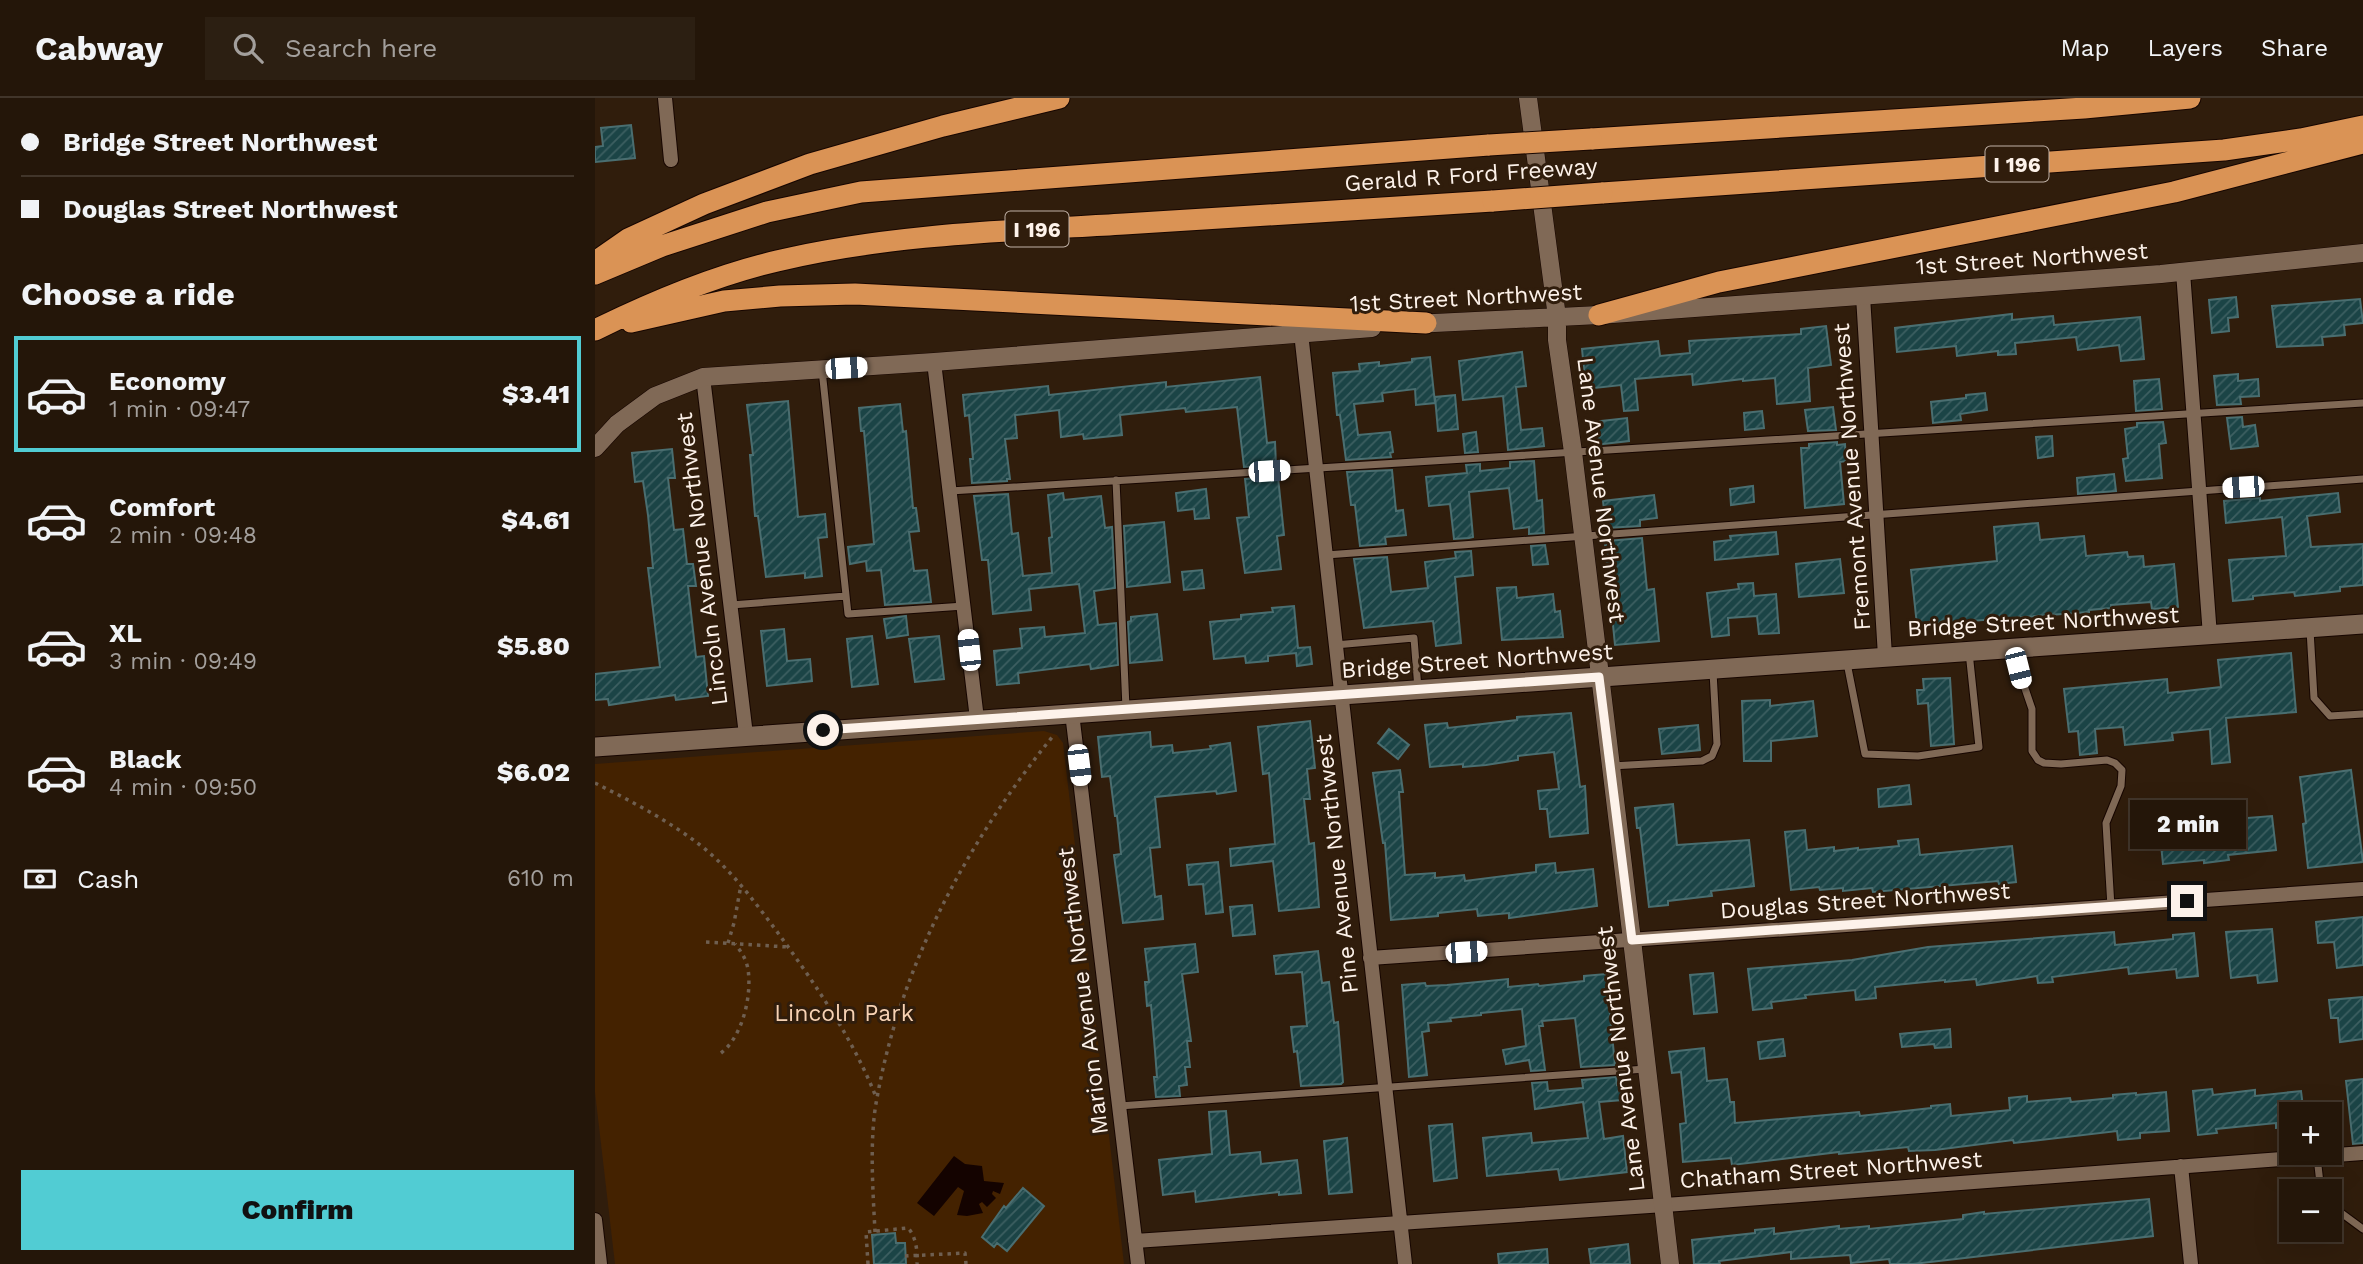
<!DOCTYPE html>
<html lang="en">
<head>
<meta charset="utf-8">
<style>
	body { margin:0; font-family:"Work Sans",sans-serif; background:#2c1f12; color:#f1f3f6; height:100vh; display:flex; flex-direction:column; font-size:26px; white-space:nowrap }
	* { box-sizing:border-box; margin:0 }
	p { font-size:23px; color:#a39f9c }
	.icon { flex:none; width:38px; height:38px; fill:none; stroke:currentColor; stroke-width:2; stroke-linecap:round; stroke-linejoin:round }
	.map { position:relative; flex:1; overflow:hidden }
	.drawer { display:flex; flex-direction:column; background:#241609; width:595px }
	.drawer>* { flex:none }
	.guide { display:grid; align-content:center; height:154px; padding:0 21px; background:#241609 }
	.controls { position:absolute; left:1684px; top:1004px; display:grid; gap:14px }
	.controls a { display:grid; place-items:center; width:63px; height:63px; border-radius:0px; background:#241609; box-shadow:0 7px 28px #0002,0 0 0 2px #41352a; font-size:35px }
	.end { position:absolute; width:32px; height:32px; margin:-16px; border:9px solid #fdf2ea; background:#111; box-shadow:0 0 0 4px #111 }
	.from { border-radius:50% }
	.bubble { position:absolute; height:49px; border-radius:0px; background:#241609; box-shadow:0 7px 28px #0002,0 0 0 2px #41352a; font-size:23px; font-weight:800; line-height:49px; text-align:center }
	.car { position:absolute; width:21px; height:42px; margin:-21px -10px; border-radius:9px; box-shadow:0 0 5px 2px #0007; background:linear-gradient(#fff 24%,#345 0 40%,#fff 0 76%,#345 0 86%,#fff 0) }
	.guide b { display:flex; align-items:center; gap:24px; height:66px; font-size:26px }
	.guide b+b { border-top:2px solid #41352a }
	.guide i { width:18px; height:18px; background:#f1f3f6 }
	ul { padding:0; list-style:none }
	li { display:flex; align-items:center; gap:21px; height:116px; margin:0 14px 10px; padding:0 7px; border:4px solid transparent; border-radius:0px }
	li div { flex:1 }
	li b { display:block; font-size:26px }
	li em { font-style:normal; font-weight:800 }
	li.active { border-color:#51ccd3 }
	li>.icon { width:63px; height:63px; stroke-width:1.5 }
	h2 { padding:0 21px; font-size:32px; line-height:84px }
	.pay { display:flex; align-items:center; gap:18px; height:77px; padding:0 21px; font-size:26px }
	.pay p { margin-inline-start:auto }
	.primary-button { display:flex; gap:14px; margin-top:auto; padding:14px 21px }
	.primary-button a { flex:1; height:80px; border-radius:0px; background:#51ccd3; color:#111; font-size:28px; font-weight:800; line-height:80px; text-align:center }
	header { display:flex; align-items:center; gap:42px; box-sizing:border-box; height:98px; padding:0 35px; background:#241609; border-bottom:2px solid #41352a }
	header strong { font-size:33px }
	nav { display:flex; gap:38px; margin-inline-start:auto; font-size:24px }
	.search { width:490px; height:63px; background:#2c1f12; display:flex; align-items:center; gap:18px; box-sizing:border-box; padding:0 24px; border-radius:0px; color:#a39f9c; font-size:26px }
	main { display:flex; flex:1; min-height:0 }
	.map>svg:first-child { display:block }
	.green { fill:#420 }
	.water { fill:#140300 }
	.building { fill:url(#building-hatch); stroke:#4a6e70; stroke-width:2 }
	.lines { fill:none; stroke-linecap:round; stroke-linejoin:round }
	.service-casing { stroke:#170600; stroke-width:9 }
	.minor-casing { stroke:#170600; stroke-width:16 }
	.tertiary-casing { stroke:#170600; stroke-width:19 }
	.secondary-casing { stroke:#170600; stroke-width:21 }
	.motorway-casing { stroke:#170600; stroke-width:23 }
	.path { stroke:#6f5f50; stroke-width:3.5; stroke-dasharray:3.5 5; stroke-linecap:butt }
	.service { stroke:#806956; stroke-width:7 }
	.minor { stroke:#806956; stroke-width:14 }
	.tertiary { stroke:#806956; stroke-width:18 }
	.secondary { stroke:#806956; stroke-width:19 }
	.motorway { stroke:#da9355; stroke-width:21 }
	.motorway-bridge-casing { stroke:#170600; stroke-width:23; stroke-linecap:butt }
	.motorway-bridge { stroke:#da9355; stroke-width:21 }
	.route { stroke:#fdf2ea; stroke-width:9 }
	.labels { text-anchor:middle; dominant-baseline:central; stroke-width:6; stroke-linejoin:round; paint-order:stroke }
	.shield { fill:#301d0c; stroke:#c0b2a7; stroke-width:2 }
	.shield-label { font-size:21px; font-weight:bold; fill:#fdf2ea }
	.street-label { font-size:23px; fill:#fdf2ea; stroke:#301d0c }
	.park-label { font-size:23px; fill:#f7d2b4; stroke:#301d0c }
</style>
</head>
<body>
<header>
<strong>Cabway</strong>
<div class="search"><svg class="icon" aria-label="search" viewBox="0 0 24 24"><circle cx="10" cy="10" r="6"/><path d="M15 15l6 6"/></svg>Search here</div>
<nav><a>Map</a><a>Layers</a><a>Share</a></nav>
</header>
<main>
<section class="drawer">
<div class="guide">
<b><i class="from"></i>Bridge Street Northwest</b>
<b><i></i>Douglas Street Northwest</b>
</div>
<h2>Choose a ride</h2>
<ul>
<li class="active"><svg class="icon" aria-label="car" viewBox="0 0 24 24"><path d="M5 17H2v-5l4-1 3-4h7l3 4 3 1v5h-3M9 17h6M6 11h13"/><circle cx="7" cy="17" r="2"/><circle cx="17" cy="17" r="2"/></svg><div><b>Economy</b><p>1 min · 09:47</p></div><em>$3.41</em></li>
<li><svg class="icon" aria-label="car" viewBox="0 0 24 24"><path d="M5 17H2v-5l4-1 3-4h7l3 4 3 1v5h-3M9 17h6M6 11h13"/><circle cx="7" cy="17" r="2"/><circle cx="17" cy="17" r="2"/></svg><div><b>Comfort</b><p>2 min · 09:48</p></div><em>$4.61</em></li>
<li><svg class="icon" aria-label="car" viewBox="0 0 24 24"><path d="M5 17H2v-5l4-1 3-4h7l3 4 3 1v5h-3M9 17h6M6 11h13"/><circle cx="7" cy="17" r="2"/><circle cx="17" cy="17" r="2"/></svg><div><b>XL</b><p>3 min · 09:49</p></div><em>$5.80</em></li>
<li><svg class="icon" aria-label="car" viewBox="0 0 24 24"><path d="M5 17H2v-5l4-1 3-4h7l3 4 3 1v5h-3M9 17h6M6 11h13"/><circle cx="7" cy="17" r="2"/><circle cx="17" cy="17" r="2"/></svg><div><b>Black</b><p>4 min · 09:50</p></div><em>$6.02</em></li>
</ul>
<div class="pay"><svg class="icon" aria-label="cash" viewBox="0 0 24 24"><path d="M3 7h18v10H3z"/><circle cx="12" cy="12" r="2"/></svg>Cash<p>610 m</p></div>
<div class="primary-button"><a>Confirm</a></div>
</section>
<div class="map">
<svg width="1768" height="1166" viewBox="0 0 1768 1166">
	<defs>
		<pattern id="building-hatch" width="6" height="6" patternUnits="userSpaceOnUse" patternTransform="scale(1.75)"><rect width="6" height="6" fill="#1b4446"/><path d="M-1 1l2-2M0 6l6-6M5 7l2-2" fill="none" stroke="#3d5f61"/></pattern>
	</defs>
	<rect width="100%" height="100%" fill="#301d0c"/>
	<path class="green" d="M449,633l13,4 6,8 61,521h-509l-20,-172v-328z"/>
	<path class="water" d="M359,1058l11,8 17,2 2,15 20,2 -4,11 -7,-3 -1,3 4,4 -9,9 -5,-5 -3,2 4,9 -16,3 -10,-1 7,-24 -6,-4 -24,29 -17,-13z"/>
	<path class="building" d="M36,27l4,33 -40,4v-15l8,-1 -2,-18z
		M1641,199l2,20 -10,1 1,13 -17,2 -3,-33z
		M1765,201l3,24 -19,2 1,10 -23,2 1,8 -46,2 -5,-41z
		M1417,216v6l41,-4 1,9 86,-8 4,42 -23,2 -2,-16 -41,5 -2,-13 -61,6 1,11 -18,1v-4l-41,5 -1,-10 -59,6 -2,-24z
		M1231,228l5,39 -23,3 2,33 -33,3 -2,-26 -32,3v-2l-50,6 -1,-11 -57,5 3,31 -14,1 -3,-26 -35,4 -4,-40 76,-8 2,15 30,-3 -1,-12 112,-7v-5z
		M927,254l4,34 -10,1 5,43 21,-2 2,18 -36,4 -5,-54 -40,4 -4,-39z
		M835,259l5,46 -19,2 -1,-16 -33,4 1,8 -29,3 4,31 32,-3 3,20 -3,1 1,4 -45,3 -6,-45h-3l-4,-42 27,-2 -1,-7 20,-2v4l33,-4v-3z
		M1643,276v7l20,-2 1,17 -19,1 1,7 -24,1 -3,-29z
		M665,279l7,66 8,-1 1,23 -32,2 -7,-60 -51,5 -1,-4 -65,7 2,20 -38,4 -1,-5 -22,3 -2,-27 -44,5 2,23 -12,1 5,40h-3v2l-35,2 -2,-24h3l-4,-44 -4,1 -2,-21 85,-9 1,9 117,-13v5z
		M1564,281l3,30 -26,2 -2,-30z
		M1390,295l2,17 -27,4 1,6 -28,3 -2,-21 35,-4v-3z
		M860,297l3,34 -20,2 -3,-34z
		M193,303l10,116 27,-3 2,23 -9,1 4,38 -17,2v-5l-39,4 -8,-61h-3l-5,-61h3l-6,-50z
		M305,306l3,28 3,-1 7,77h3l3,23 -10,1 5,39 13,-1 4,32 -46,3 -4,-35 -14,1 -1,-10 -16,3 -2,-17 26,-3 -10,-113h-3l-2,-23z
		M1238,309l3,23 -28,1 -3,-21z
		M1167,313l2,17 -19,2 -1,-17z
		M1647,319l1,10 12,-2 3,21 -27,3 -4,-31z
		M1032,320l2,23 -34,4 -2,-23z
		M1568,324l3,21 -7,1 3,34 -36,3 -3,-22 5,-1 -3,-29 12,-2v-4z
		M881,334l2,20 -13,1 -2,-19z
		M1457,338l1,20 -15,2 -2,-21z
		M1242,344v3l8,-1 1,17 -6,1 4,42 -39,4 -4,-60h8v-4z
		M77,351l3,29h-7l6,52 9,-1 4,35h6l3,22h-8l8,71 8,-1 4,40 -32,4 -1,-5 -66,10 -1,-6 -13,1v-26l65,-7 -12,-99h5l-5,-53 -5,-34 -8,1 -3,-29z
		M939,363l3,40 5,-1 2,33 -15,1v-7l-15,2 -5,-41 -40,4 4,45 -4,1 -15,1 -4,-35 -21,2 -3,-29 41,-4 -1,-8 14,-1v7l30,-3v-6z
		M797,372l4,41 7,-1 3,25 -21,2 1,7 -26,2 -5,-41h-4l-4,-33z
		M1519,376l2,17 -38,3 -1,-16z
		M683,379l6,58 -7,1 4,33 -36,4 -8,-55 12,-1 -4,-38z
		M1158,388l1,16 -23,3 -1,-16z
		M611,391l3,29 -14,1 -1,-10 -16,2 -2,-18z
		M468,395l1,7 37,-4 4,32 7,-1 3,61 -21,3 4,34 18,-2 2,42 -27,4 -1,-5 -72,9 1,10 -22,2 -3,-34 28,-3 -2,-19 24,-2 1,10 40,-4 -6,-49 -50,5 2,21 -38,4 -5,-54h-6l-8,-64 34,-2 4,40 6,-1 5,43 29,-3 -3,-35 3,-1 -4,-42z
		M1743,395l2,19 -33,4 4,31 52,-3v41l-23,2v4l-45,5 -1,-4 -41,4v3l-20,2 -4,-41 57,-4 -4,-39 -56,6 -2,-22 36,-3v3z
		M1059,397l3,23 -17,2v6l-34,2 -3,-27z
		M569,424l6,60 -43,5 -3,-61z
		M1443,425l2,17 44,-4 2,20 41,-4 1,5 15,-1 1,11 30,-3 4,43 -26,2 -1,-7 -40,3v3l-22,2v2l-172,13 -6,-55 86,-9 -3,-34z
		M1181,434l2,22 -63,6 -1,-18 17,-2 -1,-4z
		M1047,440l5,52 7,-1 5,52 -44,4 -10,-101h2v-3z
		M950,447l3,19 -15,1 -2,-19z
		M876,453l2,24 -18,2 6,66 -25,3 -3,-25 -69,7 -10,-69 33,-2 4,35 37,-4 -3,-26 31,-4 -1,-6z
		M1245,461l4,34 -45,4 -3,-33z
		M607,472l2,18 -20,2 -2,-18z
		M1158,485l1,13 22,-2 3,39 -20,1 -2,-18 -29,2 1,17 -17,2 -5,-44 32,-4 -1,-5z
		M921,489l1,11 36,-4 2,18 5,-1 3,26 -61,3 -5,-52z
		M699,508l4,42 12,-1 2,17 -15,2 -1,-13 -28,3v5l-22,2 -1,-7 -31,3 -4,-37 31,-3v-4l32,-3 -1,-4z
		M562,516l5,46 -32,3 -2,-41 3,-1v-4z
		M311,518l2,19 -21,3 -3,-19z
		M189,531l3,32 23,-2 2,22 -45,5 -6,-55z
		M277,538l6,48 -26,3 -5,-48z
		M344,538l5,43 -29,3 -6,-43z
		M1696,555l5,59 -70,6 4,44 -18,2 -2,-35 -38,4 1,7 -48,5 -2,-18 -28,2 2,24 -17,2 -2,-24 -9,1 -5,-43 103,-10 1,14 53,-6 -3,-27z
		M1355,580l4,66 -23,2 -3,-43 -10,1 -1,-14h7l-1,-11z
		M1175,602v6l43,-5 4,35 -46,5v20h-27l-2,-60z
		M976,615l9,74 5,-1 3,47 -38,4 -3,-28h-7l-2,-18 21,-2 -5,-37 -36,4v4l-32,5 -23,2v-3l-33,3 -5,-42 22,-2 1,5 69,-8v-3z
		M715,623l5,47 -8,1 3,30h-6l5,45 5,-1 5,64 -40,4 -6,-50 -42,5 -1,-17 45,-5 -6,-71 -6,1 -5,-47z
		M1103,627l2,25 -38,4 -3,-25z
		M794,631l20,16 -11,14 -20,-16z
		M555,634l1,15 21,-2 1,8 38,-4 -1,-3 20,-3 6,48 -19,3 -1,-3 -61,6 5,50 -10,1 5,49 6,-1 2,23 -40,4 -9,-68 7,-1 -4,-38h-2l-5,-40 -8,1 -4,-40z
		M805,672l3,22h-4l6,83 30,-2v5l29,-3 1,6 71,-9v-7l19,-2 1,10 37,-4 4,37 -88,12v-5l-31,3 -1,-7 -39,4v3l-47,4 -6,-77h-2l-10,-70z
		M1756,672l12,92 -55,6 -5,-44 3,-1 -6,-46z
		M1314,687l2,19 -32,3 -1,-18z
		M1078,706l4,41 72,-5 5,46 -43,5 1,5 -44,5v4l-19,2 -9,-79h-3l-2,-20z
		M1677,718l4,34 -48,5 1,5 -25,3v-3l-41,4 -4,-39z
		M1210,732l2,20 27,-3v4l24,-3v2l41,-4 -1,-5 20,-2 2,16 92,-9 4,36 -17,2 -1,-3 -125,11 -1,-4 -29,3v-3l-23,2 -1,-3 -28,3 -6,-58z
		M623,764l5,50 -17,2 -3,-30 -14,1 -2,-20z
		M657,807l3,29 -22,2 -3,-29z
		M1768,819v48l-26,3 -3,-26 -16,1 -2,-21z
		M1677,831l5,52 -19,2 -1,-8 -26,3 -5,-46z
		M1519,834l1,13 58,-6v-4l21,-2 4,43 -21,2 -1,-9 -47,5 -1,-7 -76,10 1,5 -15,1 -1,-7 -60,9 -1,-6 -31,3v-2l-70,7 1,11 -20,2 -1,-10 -50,5 1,3 -35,4 1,6 -19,2 -5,-41 104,-9 76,-13z
		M600,846l3,28 -16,2 9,67h-4l3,26h-5l2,18 -8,1 1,10 -24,1 -2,-20h3l-2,-26 -4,-46 -4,1 -2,-24h4l-4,-33z
		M723,853l4,32 7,-1 5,41 4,-1 5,60 -2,2 -40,2 -4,-35 -3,1 -3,-25 16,-1 -5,-54 -26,2 -2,-18z
		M1118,875l4,39 -23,2 -4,-39z
		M1011,876l9,91 -34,2 -6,-49 -33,3 1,5h-4l6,44 -14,1 -2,-11 -23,4 -3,-14 23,-4 -4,-37 -41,4v2l-31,3 1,3 -23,2 1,8 -7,1 5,43 -18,2 -7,-92 23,-2 1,3 21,-1 61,-6v8l30,-3 1,2 45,-5v-5z
		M1768,899v42l-23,3 -2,-24h-7l-2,-18z
		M1355,931l1,18 -16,1 -1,-4 -32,3 -2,-13z
		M1188,941l2,17 -25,3 -2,-17z
		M1109,950l3,33 20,-2 3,23h4l1,21 124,-11 1,4 71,-8v-2l19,-2 1,12 59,-6 -1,-12 18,-2v6l43,-4 1,4 42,-4v-3l23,-2v2l30,-3 3,39 -29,2v5l-22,2 -1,-9 -103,12 -1,-3 -78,10 -26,1 -1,-4 -69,7v-2l-107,13 -1,-7 -48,4 -3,-38 6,-1 -5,-51 -9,1 -3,-21z
		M1021,979l1,8 4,-1 1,16 -23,2 5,37 19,-3 4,36 -67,8 -2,-11 -71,7 -4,-38 48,-5 1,10 56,-5 -5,-36 -48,7 -3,-26 15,-1 1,9 35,-3 -1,-8z
		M1768,981v64l-10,1 -7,-63z
		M1617,991l1,6 42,-5v6l46,-5 3,24h-13v12l-15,1v-5l-60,6 1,4 -19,2 -5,-44z
		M631,1013l4,44 30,-3 1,12 36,-4 4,33 -22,2v-3l-83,10 -1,-11 -32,4 -4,-35 53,-6 -3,-42z
		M857,1026l5,54 -23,3 -5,-55z
		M752,1040l5,54 -23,2 -5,-53z
		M428,1090l21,18 -37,45 -10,-8 -3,4 -12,-10 22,-31 2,2z
		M1554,1101l4,37 -240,28h-23l-1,-5 -38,4 -1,-8 -59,4v-7l-72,9 1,3h-26l-2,-24 63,-7v-3l19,-2v6l65,-8v3l30,-3v3l94,-10v-4l21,-3v2z
		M300,1135l1,10h9l1,21h-32l-2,-29z
		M1033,1146l2,20h-39l-2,-15z
		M952,1151l1,15h-49l-1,-10z"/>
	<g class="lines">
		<defs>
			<path id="service" d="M227,272l26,244 116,-8
				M521,382l10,228
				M355,393l1413,-88
				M731,457l1037,-76
				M136,507l115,-9
				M1715,532l4,68 16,18 33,-2
				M740,547l79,-7 4,51
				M1423,551v19l14,41v42l6,9 6,3 17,1 46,-4 8,3 7,7 -1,16 -15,37 5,84
				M1252,565l18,91 53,2 61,-9 -10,-95
				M1016,668l91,-5 10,-5 5,-12 -4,-72
				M524,1008l527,-37
				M1722,1059l4,35
				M1734,1106l34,25"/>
			<path id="minor" d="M70,0l6,62
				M1588,174l27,364
				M1268,198l22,360
				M706,235l104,931
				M339,264l43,357
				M108,279l43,358
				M477,615l66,551
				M775,860l993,-69
				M1586,1068l10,98
				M0,1122l5,44
				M540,1143l544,-37 684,-51"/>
			<path id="tertiary" d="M933,0l29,219v23l16,112 59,488 38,324
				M819,226l185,-9 562,-41 202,-21
				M0,350l22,-24 38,-28 48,-19 231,-15 438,-34"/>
			<path id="secondary" d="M0,649l1768,-123"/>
			<path id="motorway" d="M996,41l493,-31 106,-10
				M1007,95l622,-43 77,-11 62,-13
				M0,164l33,-23 76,-35 106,-40 133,-38 116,-28
				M0,176l67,-28 105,-34 94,-20 628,-47
				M1004,217l120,-33 455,-90 189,-49
				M36,224l93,-21 56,-5 75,-2 571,29
				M0,232c59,-29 118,-54 182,-69 113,-27 231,-30 347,-37 123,-8 246,-16 369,-23"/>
		</defs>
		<use href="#service" class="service-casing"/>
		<use href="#minor" class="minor-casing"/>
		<use href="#tertiary" class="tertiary-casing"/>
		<use href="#secondary" class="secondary-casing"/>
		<use href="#motorway" class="motorway-casing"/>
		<path class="path" d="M0,685c36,18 74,38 105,62 32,25 57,60 81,92 36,50 72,102 95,160
			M111,844l82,5
			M133,845l6,-20 7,-38
			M126,955c22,-17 31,-58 27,-84 -2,-10 -7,-18 -13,-25
			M280,1134c-2,-41 -6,-94 2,-134 24,-134 91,-257 176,-362
			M310,1158l60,-3 1,11
			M273,1166l-2,-32 42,-4c8,8 10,25 9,36"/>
		<use href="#service" class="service"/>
		<use href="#minor" class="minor"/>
		<use href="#tertiary" class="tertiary"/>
		<use href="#secondary" class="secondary"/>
		<use href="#motorway" class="motorway"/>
		<defs>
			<path id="motorway-bridge" d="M894,47l102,-6
				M898,103l109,-8"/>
		</defs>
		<use href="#motorway-bridge" class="motorway-bridge-casing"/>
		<use href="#motorway-bridge" class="motorway-bridge"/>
	</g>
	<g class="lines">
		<path class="route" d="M228,632l776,-53 33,263 555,-39"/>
	</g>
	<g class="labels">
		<g class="shield">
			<rect x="1390.5" y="48.5" width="63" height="35" rx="5"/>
			<rect x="410.5" y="113.5" width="63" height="35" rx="5"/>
		</g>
		<g class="shield-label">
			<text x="1422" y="66">I 196</text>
			<text x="442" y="131">I 196</text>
		</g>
		<g class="street-label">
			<text transform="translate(876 77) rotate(-4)">Gerald R Ford Freeway</text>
			<text transform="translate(1437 161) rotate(-4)">1st Street Northwest</text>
			<text transform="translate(871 200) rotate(-3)">1st Street Northwest</text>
			<text transform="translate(1257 379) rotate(-94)">Fremont Avenue Northwest</text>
			<text transform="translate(1006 392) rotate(83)">Lane Avenue Northwest</text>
			<text transform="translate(107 461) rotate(-97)">Lincoln Avenue Northwest</text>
			<text transform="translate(1448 524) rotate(-3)">Bridge Street Northwest</text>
			<text transform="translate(882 563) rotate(-4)">Bridge Street Northwest</text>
			<text transform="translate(742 766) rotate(-96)">Pine Avenue Northwest</text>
			<text transform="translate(1270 803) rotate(-4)">Douglas Street Northwest</text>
			<text transform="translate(488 893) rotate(-97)">Marion Avenue Northwest</text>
			<text transform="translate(1026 961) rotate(-97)">Lane Avenue Northwest</text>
			<text transform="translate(1236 1072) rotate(-4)">Chatham Street Northwest</text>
		</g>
		<g class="park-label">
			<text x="249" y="915">Lincoln Park</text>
		</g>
	</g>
</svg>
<div class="controls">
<a>+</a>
<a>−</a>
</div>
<i class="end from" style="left:228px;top:632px"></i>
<i class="end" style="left:1592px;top:803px"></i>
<div class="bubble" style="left:1535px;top:702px;width:116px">2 min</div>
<i class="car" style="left:251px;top:270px;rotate:86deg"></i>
<i class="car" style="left:674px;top:373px;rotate:86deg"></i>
<i class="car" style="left:1648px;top:389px;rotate:266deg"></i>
<i class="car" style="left:374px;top:552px;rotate:354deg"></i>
<i class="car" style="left:1423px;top:570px;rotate:166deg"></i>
<i class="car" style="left:484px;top:667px;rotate:173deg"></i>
<i class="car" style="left:871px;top:854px;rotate:86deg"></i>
</div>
</main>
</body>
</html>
